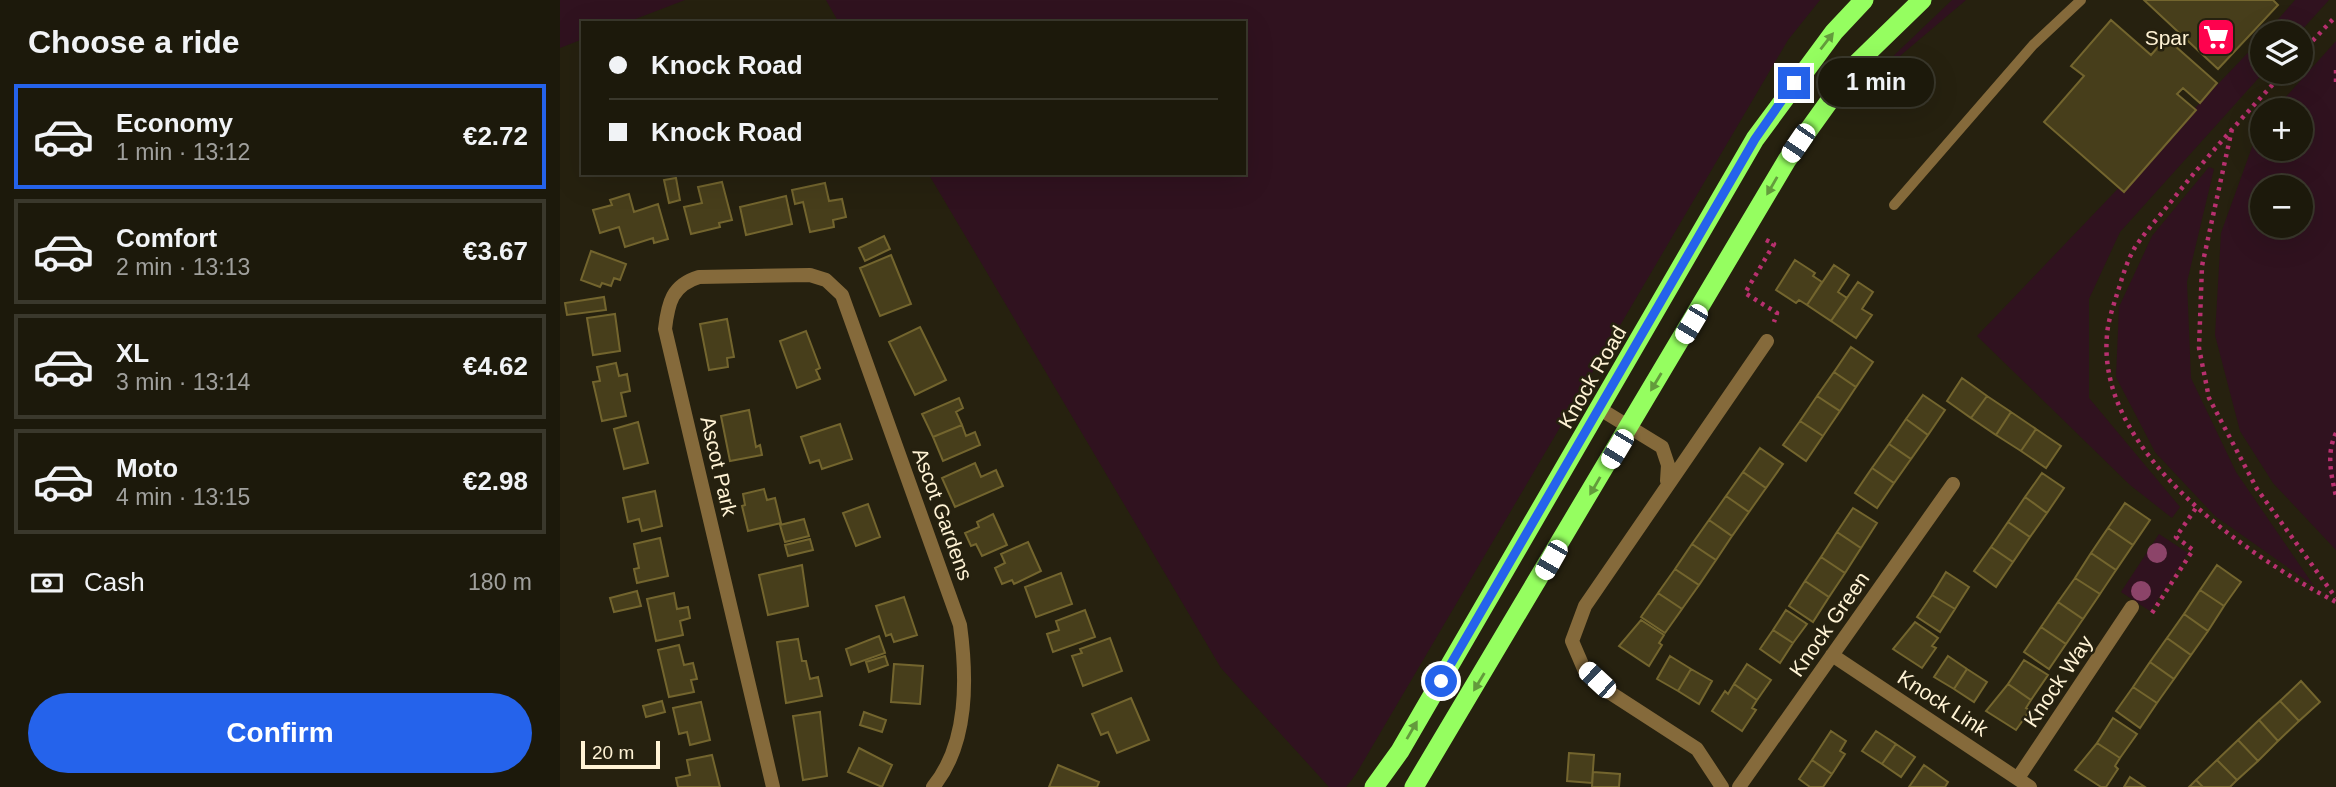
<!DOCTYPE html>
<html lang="en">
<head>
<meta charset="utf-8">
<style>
	body { margin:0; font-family:Arial,sans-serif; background:#292619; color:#f1f3f6; height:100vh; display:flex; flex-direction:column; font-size:26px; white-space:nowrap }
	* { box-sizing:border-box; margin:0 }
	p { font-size:23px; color:#a0a09d }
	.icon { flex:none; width:38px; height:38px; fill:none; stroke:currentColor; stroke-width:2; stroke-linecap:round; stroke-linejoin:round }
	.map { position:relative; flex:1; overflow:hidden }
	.panel { display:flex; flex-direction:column; background:#1c190b; width:560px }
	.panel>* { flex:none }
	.guide { position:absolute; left:21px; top:21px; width:665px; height:154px; border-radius:0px; box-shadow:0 7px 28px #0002,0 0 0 2px #3a382c; display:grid; align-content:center; height:154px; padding:0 28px; background:#1c190b }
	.fabs { position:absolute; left:1690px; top:21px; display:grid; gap:14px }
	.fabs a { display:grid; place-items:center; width:63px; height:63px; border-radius:50%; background:#1c190b; box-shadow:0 7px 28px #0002,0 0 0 2px #3a382c; font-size:35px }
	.scale { position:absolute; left:21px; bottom:18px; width:79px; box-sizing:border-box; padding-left:7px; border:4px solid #fff3d5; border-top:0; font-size:19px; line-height:24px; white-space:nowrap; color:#fff3d5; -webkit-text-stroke:5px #26210f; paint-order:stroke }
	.end { position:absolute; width:32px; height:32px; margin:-16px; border:9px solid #2563eb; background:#fff; box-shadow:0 0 0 4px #fff }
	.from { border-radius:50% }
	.bubble { position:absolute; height:49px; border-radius:24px; background:#1c190b; box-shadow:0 7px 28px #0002,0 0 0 2px #3a382c; font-size:23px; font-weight:700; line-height:49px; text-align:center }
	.car { position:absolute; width:21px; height:42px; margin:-21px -10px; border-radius:9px; box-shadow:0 0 5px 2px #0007; background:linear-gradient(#fff 24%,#345 0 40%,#fff 0 76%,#345 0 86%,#fff 0) }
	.guide b { display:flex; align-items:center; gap:24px; height:66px; font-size:26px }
	.guide b+b { border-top:2px solid #3a382c }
	.guide i { width:18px; height:18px; background:#f1f3f6 }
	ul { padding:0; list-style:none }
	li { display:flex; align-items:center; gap:21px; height:105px; margin:0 14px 10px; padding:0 14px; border:4px solid #3a382c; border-radius:0px }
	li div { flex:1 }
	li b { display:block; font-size:26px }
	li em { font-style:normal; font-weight:700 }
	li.active { border-color:#2563eb }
	li>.icon { width:63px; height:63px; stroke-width:1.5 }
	h2 { padding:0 28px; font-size:32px; line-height:84px }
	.pay { display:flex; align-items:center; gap:18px; height:77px; padding:0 28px; font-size:26px }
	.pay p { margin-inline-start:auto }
	.cta { display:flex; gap:14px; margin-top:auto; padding:14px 28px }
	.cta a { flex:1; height:80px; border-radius:42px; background:#2563eb; color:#fff; font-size:28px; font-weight:700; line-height:80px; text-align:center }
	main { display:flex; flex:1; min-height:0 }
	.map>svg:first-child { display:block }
	.green { fill:#30121f; fill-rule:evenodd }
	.building { fill:#473e1b; stroke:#73652e; stroke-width:2 }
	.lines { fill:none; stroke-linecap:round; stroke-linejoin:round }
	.path { stroke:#b8306f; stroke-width:4.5; stroke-dasharray:3.5 5; stroke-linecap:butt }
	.service { stroke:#856a3b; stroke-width:10 }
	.minor { stroke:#856a3b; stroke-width:14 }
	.trunk { stroke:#95fe60; stroke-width:19 }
	.tree { fill:#8c4469 }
	.oneway { fill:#639b3c }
	.route { stroke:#2563eb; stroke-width:9 }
	.labels { text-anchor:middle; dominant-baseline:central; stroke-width:5; stroke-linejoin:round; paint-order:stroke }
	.poi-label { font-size:21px; fill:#fff3d5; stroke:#26210f; text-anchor:end }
	.street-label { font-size:21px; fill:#fff3d5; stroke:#26210f }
</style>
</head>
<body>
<main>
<section class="panel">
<h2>Choose a ride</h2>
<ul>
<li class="active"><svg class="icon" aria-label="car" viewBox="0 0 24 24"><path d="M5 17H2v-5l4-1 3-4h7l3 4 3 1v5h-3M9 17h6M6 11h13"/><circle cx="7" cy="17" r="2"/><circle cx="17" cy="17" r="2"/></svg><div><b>Economy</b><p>1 min · 13:12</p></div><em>€2.72</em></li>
<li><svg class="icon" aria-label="car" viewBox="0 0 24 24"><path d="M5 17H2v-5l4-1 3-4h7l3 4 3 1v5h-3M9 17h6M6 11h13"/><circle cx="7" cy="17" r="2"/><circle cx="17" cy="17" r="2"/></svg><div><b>Comfort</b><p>2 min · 13:13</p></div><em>€3.67</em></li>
<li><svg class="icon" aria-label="car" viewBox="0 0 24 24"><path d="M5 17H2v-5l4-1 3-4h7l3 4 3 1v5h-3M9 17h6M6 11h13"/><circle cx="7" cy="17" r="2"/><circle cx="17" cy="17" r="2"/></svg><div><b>XL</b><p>3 min · 13:14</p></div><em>€4.62</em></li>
<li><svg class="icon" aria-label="car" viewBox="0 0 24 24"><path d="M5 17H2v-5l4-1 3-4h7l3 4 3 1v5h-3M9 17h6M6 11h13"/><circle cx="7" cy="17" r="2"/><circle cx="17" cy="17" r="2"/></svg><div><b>Moto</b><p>4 min · 13:15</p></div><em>€2.98</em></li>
</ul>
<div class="pay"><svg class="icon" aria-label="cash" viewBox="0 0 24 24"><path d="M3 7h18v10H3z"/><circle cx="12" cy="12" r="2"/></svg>Cash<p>180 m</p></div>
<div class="cta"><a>Confirm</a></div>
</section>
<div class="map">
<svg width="1776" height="787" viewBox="0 0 1776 787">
	<rect width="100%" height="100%" fill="#26210f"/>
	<path class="green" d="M0,0h125l-60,23h-42v16l-23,9z
		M266,0h994l-32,40 -432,734 -10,13h-17l-108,-119 -293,-495h316v-150h-405z
		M1392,0h14l-79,67 -2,-3z
		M1735,0h34l-30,33h-33z
		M1703,37l1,35 -144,160 -31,67v99l91,109 -8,11 -42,-33 -153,-149z
		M1776,41v509l-63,-67 -33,-52 -25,-96 6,-102 39,-108 3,-3v27h38v-39h-27zM1741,187v39h-38v-39z
		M1649,167l5,2 -27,113 4,96 45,94 78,114 -99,-70 -60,-64 -39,-75 3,-70 33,-71z
		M1599,534l29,19 -38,58 -29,-19z"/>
	<path class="building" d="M1584,0h129l5,5 -60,64z
		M1551,20l40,35 15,-17 51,45 -17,20 -17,-15 -6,6 19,16 -72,82 -80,-70 40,-46 -13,-10z
		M116,178l4,22 -11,3 -5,-23z
		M162,182l10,38 -13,3 1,4 -29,7 -7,-27 18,-4 -4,-16z
		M265,183l4,18 13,-2 4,18 -13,3 1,7 -24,5 -7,-30 -8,2 -3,-14z
		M69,194l5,18 24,-8 10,35 -14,4 -1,-5 -28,9 -6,-20 -19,6 -7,-23 19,-5 -2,-5z
		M226,196l6,28 -46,11 -6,-28z
		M324,236l6,13 -25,12 -6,-13z
		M31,251l35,13 -6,16 -6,-2 -3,8 -9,-3 -2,4 -19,-7z
		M331,255l20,49 -31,12 -20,-48z
		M1235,260l20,13 -2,3 9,6 -15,23 -8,-5 -3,3 -20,-13z
		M1274,265l15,10 -11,17 9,6 -16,23 -24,-16z
		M1298,282l15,10 -11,17 10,6 -16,23 -25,-17z
		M44,297l2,13 -39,5 -2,-12z
		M55,314l5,37 -27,4 -6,-37z
		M167,319l7,38 -7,1 1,9 -19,3 -9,-46z
		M360,327l26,53 -31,15 -26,-53z
		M246,331l14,37 -4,2 4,9 -23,9 -17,-47z
		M1291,347l22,15 -17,25 -22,-15z
		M56,363l3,13 8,-2 3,17 -9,2 5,23 -24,5 -9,-39 7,-1 -3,-14z
		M1274,372l22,15 -16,24 -23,-15z
		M1402,378l25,18 -16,22 -24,-17z
		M1363,395l22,15 -17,25 -22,-16z
		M1257,396l23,15 -17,25 -23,-15z
		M1427,396l24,16 -15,23 -25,-17z
		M399,398l4,10 -7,4 6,13 -29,12 -11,-23z
		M189,410l7,37 4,-2 2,10 -32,6 -9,-45z
		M1451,412l25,17 -15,22 -25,-16z
		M1346,419l22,16 -17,24 -22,-15z
		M1240,421l23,15 -17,25 -23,-16z
		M78,422l10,41 -24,6 -10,-40z
		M280,424l12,35 -30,10 -3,-9 -9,3 -9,-26z
		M402,425l4,11 9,-4 5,13 -37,16 -10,-24z
		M1476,429l25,17 -15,22 -25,-17z
		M1329,444l22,15 -17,24 -22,-15z
		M1200,448l23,16 -17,24 -23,-16z
		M415,463l6,14 15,-7 7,16 -48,21 -13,-29z
		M1312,468l22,15 -17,25 -22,-15z
		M1183,472l23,16 -17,24 -23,-16z
		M1482,473l22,15 -17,25 -22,-16z
		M204,489l3,11 8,-2 6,25 -33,8 -6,-25 3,-1 -2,-11z
		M95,491l7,35 -20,5 -3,-12 -11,3 -5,-24z
		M1166,496l23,16 -17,24 -23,-16z
		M1465,497l22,16 -17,24 -22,-15z
		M1565,503l25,17 -17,25 -25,-17z
		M308,504l12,33 -24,9 -13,-33z
		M1293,508l24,15 -16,25 -24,-16z
		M433,514l14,31 -25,11 -6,-12 -5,2 -6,-13 14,-6 -2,-5z
		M244,519l5,17 -24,6 -5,-17z
		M1149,520l23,16 -16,24 -24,-16z
		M1448,522l22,15 -17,25 -22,-15z
		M1548,528l25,17 -17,25 -25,-17z
		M1277,532l24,16 -16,25 -24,-16z
		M100,538l8,38 -31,7 -3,-14 5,-1 -5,-24z
		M250,539l3,11 -25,6 -3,-11z
		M468,542l13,29 -27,13 -2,-4 -10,4 -7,-16 10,-5 -4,-9z
		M1132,544l24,16 -17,25 -24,-16z
		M1431,547l22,15 -17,25 -22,-16z
		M1531,553l25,17 -16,24 -25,-16z
		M1261,557l24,16 -16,24 -24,-16z
		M242,565l6,41 -40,9 -9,-40z
		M1657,565l24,17 -17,24 -24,-16z
		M1115,569l24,16 -17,24 -24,-16z
		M1386,572l23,15 -14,22 -23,-14z
		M501,573l11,31 -36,13 -11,-30z
		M1515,578l25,16 -17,25 -25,-17z
		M1245,581l24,16 -16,25 -24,-16z
		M1640,590l24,16 -16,25 -24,-17z
		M77,591l4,15 -27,6 -4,-14z
		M114,593l3,16 11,-2 2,11 -10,3 3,14 -27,6 -9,-42z
		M1098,593l24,16 -17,24 -24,-16z
		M1372,595l23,14 -15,23 -23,-15z
		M344,597l13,38 -23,7 -3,-8 -5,2 -10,-30z
		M1498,602l25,17 -17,25 -25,-17z
		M525,610l10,27 -42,15 -6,-18 12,-4 -3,-9z
		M1226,610l21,14 -14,19 -20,-13z
		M1624,614l24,17 -17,24 -24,-17z
		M1081,620l23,15 -5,8 3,2 -13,21 -30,-20z
		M1355,622l23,16 -6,8 4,2 -14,20 -29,-19z
		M1481,627l25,17 -17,25 -25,-17z
		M1213,630l20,13 -13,20 -20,-14z
		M319,636l6,17 -34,12 -5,-16z
		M550,638l12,33 -39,15 -11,-30 10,-3 -2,-4z
		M1607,638l24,17 -17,24 -24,-17z
		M238,639l4,22h4l4,18 8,-2 4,19 -36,7 -9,-61z
		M119,645l5,20 9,-2 4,16 -6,1 3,12 -25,5 -11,-47z
		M325,656l3,9 -19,7 -3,-10z
		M1110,656l21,13 -13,22 -21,-12z
		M1388,656l19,13 -13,20 -20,-12z
		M1464,660l24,15 -17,25 -23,-16z
		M1590,662l24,17 -17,24 -24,-16z
		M334,664l29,2 -3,38 -29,-2z
		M1187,664l24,16 -14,20 -23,-16z
		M1131,669l21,12 -13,23 -21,-13z
		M1407,669l20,13 -13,20 -20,-13z
		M1741,681l19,21 -21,19 -19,-20z
		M1174,684l23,16 -5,8 4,2 -14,21 -30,-20 13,-20 3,3z
		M1448,684l23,16 -5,8 4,2 -14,20 -30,-19z
		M1573,687l24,16 -17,25 -24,-17z
		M571,698l18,42 -32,13 -9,-21 -7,3 -9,-21z
		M102,701l3,11 -19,5 -3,-11z
		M1720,701l19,20 -21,20 -19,-21z
		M141,702l9,38 -20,5 -3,-13 -8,2 -6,-26z
		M260,712l7,64 -24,4 -10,-64z
		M304,712l22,8 -4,12 -22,-7z
		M1553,718l24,16 -17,24 -23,-15z
		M1699,720l19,21 -20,20 -20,-21z
		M1271,731l15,10 -6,10 5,3 -13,20 -20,-14z
		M1316,731l20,13 -14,20 -20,-13z
		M1678,740l20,21 -21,19 -20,-20z
		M1537,743l23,15 -5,8 3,3 -12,18h-5l-26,-17z
		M1336,744l19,13 -14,20 -19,-13z
		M299,748l33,17 -10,22 -34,-15z
		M1009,753l25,2 -2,28 -25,-2z
		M152,755l8,32h-42l-2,-9 14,-3 -3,-15z
		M1252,760l20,14 -9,13h-13l-11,-8z
		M1657,760l20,20 -7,7h-27l-7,-7z
		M498,765l41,17 -2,5h-48z
		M1364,765l24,17 -3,5h-36z
		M1033,772l27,2 -1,13h-27z
		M1570,777l15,10h-21z
		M1636,780l7,7h-14z"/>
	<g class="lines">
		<path class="path" d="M1741,53l35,-37
			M1776,70v17
			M1724,72c-39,43 -78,85 -114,131 -12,15 -26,30 -36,46 -8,14 -12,30 -17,45 -4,13 -9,27 -10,41 -11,117 139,220 229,267
			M1672,129l-30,137 -3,82 10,50 48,91 79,109
			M1206,240l8,4 -29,49 32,20 -3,9
			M1776,433c-10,21 -5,41 0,63
			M1592,613l41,-63 -17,-13 20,-29"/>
		<path class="service" d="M1334,205l139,-160 48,-45"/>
		<path class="minor" d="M1040,409l62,38 6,18 -1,16
			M1272,655l198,132
			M1458,778l114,-171
			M213,787l-108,-458c3,-26 7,-44 34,-52l111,-2 16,5 16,15 118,330c7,52 9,118 -27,162
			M1162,787l-25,-38 -88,-57 -25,-23 -12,-28 13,-35 182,-265
			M1179,787l214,-303"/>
		<path class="trunk" d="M814,787l26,-36 355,-612 79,-107 30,-32
			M854,787l373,-627 69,-96 66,-64"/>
	</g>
	<g class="tree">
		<circle cx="1597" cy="553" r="10"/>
		<circle cx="1581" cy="591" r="10"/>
	</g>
	<defs><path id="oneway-solid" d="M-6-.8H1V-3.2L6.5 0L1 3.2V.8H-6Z" transform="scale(1.75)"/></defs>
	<g class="oneway">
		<use href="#oneway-solid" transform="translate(1267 41) rotate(-52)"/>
		<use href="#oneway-solid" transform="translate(1212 186) rotate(120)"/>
		<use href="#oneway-solid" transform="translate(1096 382) rotate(121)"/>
		<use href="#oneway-solid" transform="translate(1035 486) rotate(120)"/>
		<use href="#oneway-solid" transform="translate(919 682) rotate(121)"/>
		<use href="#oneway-solid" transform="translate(852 730) rotate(-60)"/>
	</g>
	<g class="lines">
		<path class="route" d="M881,681l314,-542 39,-56"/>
	</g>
	<defs>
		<symbol id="supermarket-square" viewBox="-11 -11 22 22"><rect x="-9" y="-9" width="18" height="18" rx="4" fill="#fe024e" stroke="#26210f"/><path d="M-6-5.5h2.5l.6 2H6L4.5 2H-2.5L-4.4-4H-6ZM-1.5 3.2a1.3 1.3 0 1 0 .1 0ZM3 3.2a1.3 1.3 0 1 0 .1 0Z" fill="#fff"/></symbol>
	</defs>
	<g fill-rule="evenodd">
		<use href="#supermarket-square" x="1634" y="15" width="44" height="44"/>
	</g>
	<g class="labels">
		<g class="poi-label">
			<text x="1629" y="37">Spar</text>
		</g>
		<g class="street-label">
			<text transform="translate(1032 377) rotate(-60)">Knock Road</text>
			<text transform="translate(159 466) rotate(77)">Ascot Park</text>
			<text transform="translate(383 514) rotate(70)">Ascot Gardens</text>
			<text transform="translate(1269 624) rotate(-55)">Knock Green</text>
			<text transform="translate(1498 681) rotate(-56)">Knock Way</text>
			<text transform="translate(1383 703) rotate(33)">Knock Link</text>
		</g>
	</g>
</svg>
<div class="fabs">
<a><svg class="icon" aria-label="layers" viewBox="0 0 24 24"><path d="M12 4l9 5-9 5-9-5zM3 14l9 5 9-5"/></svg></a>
<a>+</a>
<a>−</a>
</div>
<div class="scale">20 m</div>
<i class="end from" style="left:881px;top:681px"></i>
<i class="end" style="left:1234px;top:83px"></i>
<div class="bubble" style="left:1258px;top:58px;width:116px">1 min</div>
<i class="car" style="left:1238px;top:143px;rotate:214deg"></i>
<i class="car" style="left:1131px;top:324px;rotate:211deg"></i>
<i class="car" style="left:1057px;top:449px;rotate:211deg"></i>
<i class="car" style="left:991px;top:560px;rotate:210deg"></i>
<i class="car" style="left:1037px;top:680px;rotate:313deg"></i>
<div class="guide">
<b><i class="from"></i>Knock Road</b>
<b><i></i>Knock Road</b>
</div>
</div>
</main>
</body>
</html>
